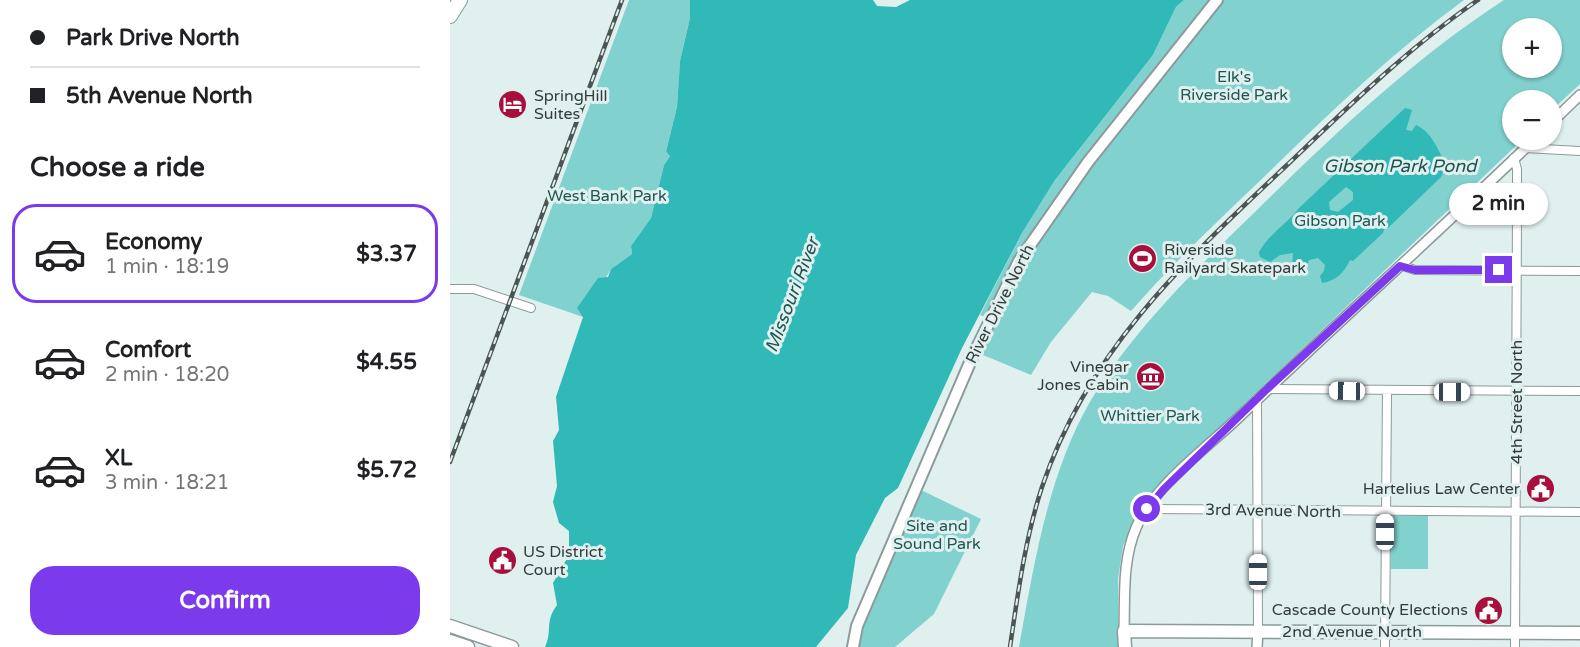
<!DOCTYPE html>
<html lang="en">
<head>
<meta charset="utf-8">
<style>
	body { margin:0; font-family:"Varela Round",sans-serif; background:#f2f2f2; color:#202124; height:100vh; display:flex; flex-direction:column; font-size:22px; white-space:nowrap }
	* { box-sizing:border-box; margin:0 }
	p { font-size:20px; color:#757577 }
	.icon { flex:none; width:33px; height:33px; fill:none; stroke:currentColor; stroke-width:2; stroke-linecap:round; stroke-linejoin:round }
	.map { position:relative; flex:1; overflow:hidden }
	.details { display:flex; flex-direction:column; background:#fff; width:450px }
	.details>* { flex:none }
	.hud { display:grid; align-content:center; height:132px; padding:0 30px; background:#fff }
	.controls { position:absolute; left:1052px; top:18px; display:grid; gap:12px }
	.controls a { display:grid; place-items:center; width:60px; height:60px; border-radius:50%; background:#fff; box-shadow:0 2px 4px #0004; font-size:30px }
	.end { position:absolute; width:27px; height:27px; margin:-14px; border:8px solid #7c3aed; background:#fff; box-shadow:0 0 0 3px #fff }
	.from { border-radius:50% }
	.bubble { position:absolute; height:42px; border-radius:21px; background:#fff; box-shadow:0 2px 4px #0004; font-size:20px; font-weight:800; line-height:42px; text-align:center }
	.car { position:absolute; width:18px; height:36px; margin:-18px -9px; border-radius:8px; box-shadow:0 0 4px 2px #0007; background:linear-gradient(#fff 24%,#345 0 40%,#fff 0 76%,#345 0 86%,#fff 0) }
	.hud b { display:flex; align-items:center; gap:21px; height:57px; font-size:22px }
	.hud b+b { border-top:2px solid #e0e0e0 }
	.hud i { width:15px; height:15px; background:#202124 }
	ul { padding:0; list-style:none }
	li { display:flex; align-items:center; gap:18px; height:99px; margin:0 12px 9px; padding:0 18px; border:3px solid transparent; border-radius:24px }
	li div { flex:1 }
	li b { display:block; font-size:22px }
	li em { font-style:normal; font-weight:800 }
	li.current { border-color:#7c3aed }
	li>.icon { width:54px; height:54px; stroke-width:1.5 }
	h2 { padding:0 30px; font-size:27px; line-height:72px }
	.action { display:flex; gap:12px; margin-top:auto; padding:12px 30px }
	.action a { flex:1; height:69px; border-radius:24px; background:#7c3aed; color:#fff; font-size:24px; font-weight:800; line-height:69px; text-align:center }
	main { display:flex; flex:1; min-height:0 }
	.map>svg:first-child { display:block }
	.green { fill:#81d1cf; fill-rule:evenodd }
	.water { fill:#30b9b6; fill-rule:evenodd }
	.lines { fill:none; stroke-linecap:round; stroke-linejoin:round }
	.minor-casing { stroke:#8b9b9a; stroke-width:10 }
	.tertiary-casing { stroke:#8b9b9a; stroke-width:12 }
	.secondary-casing { stroke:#8b9b9a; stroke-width:14 }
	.primary-casing { stroke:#8b9b9a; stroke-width:15 }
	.trunk-casing { stroke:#8b9b9a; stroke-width:16 }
	.minor { stroke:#fff; stroke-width:8 }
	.tertiary { stroke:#fff; stroke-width:9 }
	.secondary { stroke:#fff; stroke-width:10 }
	.primary { stroke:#fff; stroke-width:12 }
	.trunk { stroke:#fff; stroke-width:14 }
	.rail-casing { stroke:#4c5454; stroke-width:4.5 }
	.rail { stroke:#dff0ef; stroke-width:2; stroke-dasharray:7; stroke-linecap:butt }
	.route { stroke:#7c3aed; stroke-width:8 }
	.labels { text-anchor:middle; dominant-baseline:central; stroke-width:6; stroke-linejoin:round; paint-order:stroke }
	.park-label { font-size:16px; fill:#205655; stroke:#dff0ef }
	.poi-label { font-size:16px; fill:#343b3b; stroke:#dff0ef; text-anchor:start }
	.street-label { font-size:16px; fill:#343b3b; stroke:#dff0ef }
	.water-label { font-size:18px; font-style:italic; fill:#1d5452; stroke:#dff0ef }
</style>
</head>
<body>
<main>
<section class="details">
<div class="hud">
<b><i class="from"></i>Park Drive North</b>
<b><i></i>5th Avenue North</b>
</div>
<h2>Choose a ride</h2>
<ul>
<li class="current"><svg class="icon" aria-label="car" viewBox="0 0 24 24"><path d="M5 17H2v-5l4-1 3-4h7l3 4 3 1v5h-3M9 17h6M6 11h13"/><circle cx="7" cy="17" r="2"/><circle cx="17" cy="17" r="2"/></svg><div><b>Economy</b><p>1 min · 18:19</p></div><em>$3.37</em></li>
<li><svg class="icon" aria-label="car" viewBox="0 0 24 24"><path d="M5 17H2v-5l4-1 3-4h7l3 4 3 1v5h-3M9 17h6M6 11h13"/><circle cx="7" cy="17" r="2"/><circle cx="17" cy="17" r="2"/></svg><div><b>Comfort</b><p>2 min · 18:20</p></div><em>$4.55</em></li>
<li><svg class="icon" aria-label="car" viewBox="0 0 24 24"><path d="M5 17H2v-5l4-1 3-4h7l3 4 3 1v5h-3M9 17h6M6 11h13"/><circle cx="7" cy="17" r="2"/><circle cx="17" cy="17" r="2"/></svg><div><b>XL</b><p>3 min · 18:21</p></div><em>$5.72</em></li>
</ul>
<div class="action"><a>Confirm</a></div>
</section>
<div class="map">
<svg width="1130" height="647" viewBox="0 0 1130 647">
	<rect width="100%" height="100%" fill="#dff0ef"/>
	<path class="green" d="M179,0h61v18l-10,43 -3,46 -11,45 4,4 -6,9 -13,53 -20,28 1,8 -21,15 -28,48 -64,-22z
		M734,0h280c-71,52 -135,113 -198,175 -46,44 -93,88 -135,136l-23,-15 -16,-4 -41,50 -20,33 -53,-22 16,-33 -14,-5 42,-82 33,-53 98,-125 23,-48z
		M1054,0h76v84l-29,27v-11h-39v40h10l-277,263 -106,107 -16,36 -5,33v68h-99c15,-83 29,-173 72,-247 43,-71 105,-131 164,-188 77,-76 158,-153 249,-212zM1062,28h39v40h-39z
		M469,489l62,30 -47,95 -39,33h-36l3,-19z
		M978,515v54h-37l-1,-53z"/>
	<path class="water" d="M240,0h183l4,6 19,1 14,-7h274l-8,7 -23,48 -98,125 -33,53 -60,115 -64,140 -13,10 -29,57 -8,53 -32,39h-271c8,-17 -1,-24 12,-42l-4,-22 16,-28v-24l-10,-8 -6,-21 4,-16 -4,-45 6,-11 -3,-33 27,-80 -6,-9 21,-30 10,-1 3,-8 21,-15 -1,-8 20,-28 13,-53 6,-9 -4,-4 11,-45 3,-46 10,-43z
		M955,108l7,2 -6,20 6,1 4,-6c16,7 22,25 30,40l-5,12 -53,51 -3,-1 -2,6 -30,28 -3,-1c-5,11 -13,21 -28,23l-2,-7 4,-5 1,-6 -7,-7 -9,2 -3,9 -12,3 -2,-3 1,-16 -13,2 -10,7 -10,-5 -1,-5c10,-18 28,-28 40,-44zM896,187l7,5v8l-15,12 -8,-2 -1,-8z"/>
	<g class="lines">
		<defs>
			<path id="minor" d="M1075,148l55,3
				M1064,158l3,11v41l-2,437
				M950,265l15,5 165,1
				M0,289h24l57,19
				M817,389l313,2
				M807,399l1,232
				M697,509l433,3
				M935,647l2,-256"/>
			<path id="tertiary" d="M1101,123l29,-28
				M674,631c1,-34 -2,-70 12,-103 16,-40 69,-79 101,-109 98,-94 199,-185 297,-279
				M807,647l1,-16"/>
			<path id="secondary" d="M403,647l4,-21 114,-266 48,-99 69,-99 129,-162"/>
			<path id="primary" d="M0,626l62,21
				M0,641l18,6
				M675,647l-1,-16 456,2"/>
			<path id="trunk" d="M0,16l10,-16"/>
		</defs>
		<use href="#minor" class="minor-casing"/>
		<use href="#tertiary" class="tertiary-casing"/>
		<use href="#secondary" class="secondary-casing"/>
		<use href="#primary" class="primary-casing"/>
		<use href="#trunk" class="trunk-casing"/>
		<use href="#minor" class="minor"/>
		<use href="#tertiary" class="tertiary"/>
		<use href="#secondary" class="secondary"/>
		<use href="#primary" class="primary"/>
		<use href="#trunk" class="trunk"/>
		<defs>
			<path id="rail" d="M0,462l172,-462
				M560,647c8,-54 15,-108 32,-160 46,-137 142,-225 244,-321 61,-58 122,-118 192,-166"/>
		</defs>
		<use href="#rail" class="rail-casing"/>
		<use href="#rail" class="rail"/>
	</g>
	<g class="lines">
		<path class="route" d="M697,509l17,-20 103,-100 133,-123 15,4h84"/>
	</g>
	<defs>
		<symbol id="hotel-disc" viewBox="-11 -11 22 22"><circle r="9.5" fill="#a70f3d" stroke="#dff0ef"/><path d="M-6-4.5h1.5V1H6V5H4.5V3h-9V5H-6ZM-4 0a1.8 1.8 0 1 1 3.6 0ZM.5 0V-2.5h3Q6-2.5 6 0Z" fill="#fff"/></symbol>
		<symbol id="stadium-disc" viewBox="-11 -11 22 22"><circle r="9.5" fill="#a70f3d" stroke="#dff0ef"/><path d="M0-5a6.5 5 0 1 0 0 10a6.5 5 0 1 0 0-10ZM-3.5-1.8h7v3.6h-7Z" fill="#fff"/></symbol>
		<symbol id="museum-disc" viewBox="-11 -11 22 22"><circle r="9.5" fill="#a70f3d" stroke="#dff0ef"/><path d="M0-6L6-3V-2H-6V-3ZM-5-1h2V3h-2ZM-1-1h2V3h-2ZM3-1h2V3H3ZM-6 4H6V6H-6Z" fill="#fff"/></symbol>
		<symbol id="civic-disc" viewBox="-11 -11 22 22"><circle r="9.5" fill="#a70f3d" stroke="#dff0ef"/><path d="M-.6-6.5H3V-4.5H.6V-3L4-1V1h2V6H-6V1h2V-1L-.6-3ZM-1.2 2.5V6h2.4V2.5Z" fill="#fff"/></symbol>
	</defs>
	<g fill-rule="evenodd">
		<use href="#hotel-disc" x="46" y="88" width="33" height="33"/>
		<use href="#stadium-disc" x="676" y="242" width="33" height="33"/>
		<use href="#museum-disc" x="684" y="360" width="33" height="33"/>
		<use href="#civic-disc" x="1074" y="472" width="33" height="33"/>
		<use href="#civic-disc" x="36" y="544" width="33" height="33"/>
		<use href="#civic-disc" x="1022" y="594" width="33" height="33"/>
	</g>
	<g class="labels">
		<g class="park-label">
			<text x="784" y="77">Elk's<tspan x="784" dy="18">Riverside Park</tspan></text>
			<text x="157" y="196">West Bank Park</text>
			<text x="890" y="221">Gibson Park</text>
			<text x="700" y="416">Whittier Park</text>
			<text x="487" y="526">Site and<tspan x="487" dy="18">Sound Park</tspan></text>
		</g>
		<g class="poi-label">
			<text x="84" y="96">SpringHill<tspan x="84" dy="18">Suites</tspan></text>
			<text x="714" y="250">Riverside<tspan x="714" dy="18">Railyard Skatepark</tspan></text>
			<text x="679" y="367" text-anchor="end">Vinegar<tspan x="679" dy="18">Jones Cabin</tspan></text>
			<text x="1070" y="489" text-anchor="end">Hartelius Law Center</text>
			<text x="73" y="552">US District<tspan x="73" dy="18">Court</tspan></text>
			<text x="1018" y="610" text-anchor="end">Cascade County Elections</text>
		</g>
		<g class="street-label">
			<text transform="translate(550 304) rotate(-63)">River Drive North</text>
			<text transform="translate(1067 402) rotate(-90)">4th Street North</text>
			<text transform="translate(823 511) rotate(1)">3rd Avenue North</text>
			<text x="902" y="632">2nd Avenue North</text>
		</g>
		<g class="water-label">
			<text x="950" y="166">Gibson Park Pond</text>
			<text transform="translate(342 295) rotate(-69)">Missouri River</text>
		</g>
	</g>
</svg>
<div class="controls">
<a>+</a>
<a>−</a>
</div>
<i class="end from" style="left:697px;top:509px"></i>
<i class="end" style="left:1049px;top:270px"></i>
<div class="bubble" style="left:999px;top:183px;width:99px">2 min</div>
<i class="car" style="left:897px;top:391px;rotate:271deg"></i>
<i class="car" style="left:1002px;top:392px;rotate:90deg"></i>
<i class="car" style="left:935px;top:532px;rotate:0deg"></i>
<i class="car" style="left:808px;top:572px;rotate:0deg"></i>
</div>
</main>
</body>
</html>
